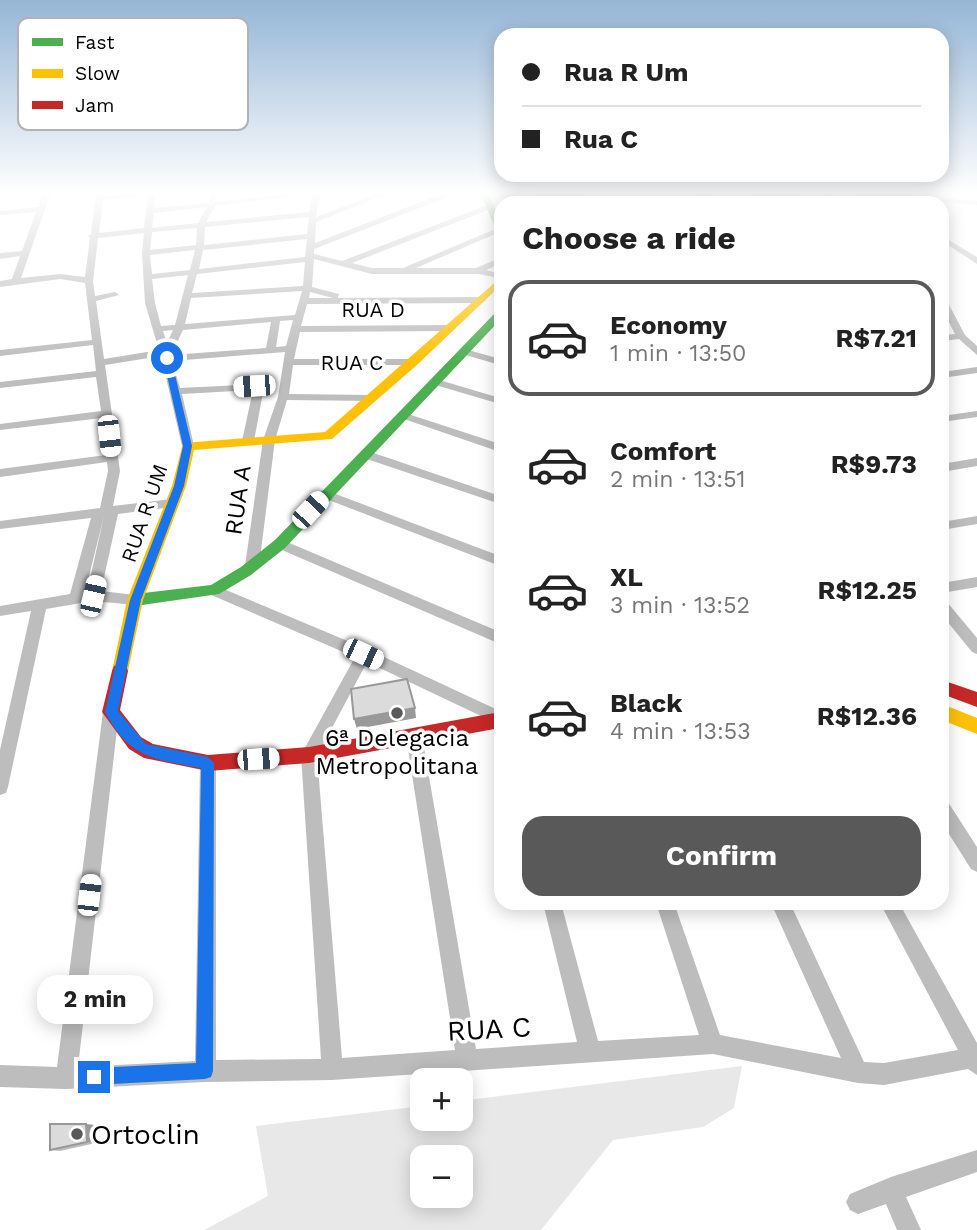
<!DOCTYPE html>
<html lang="en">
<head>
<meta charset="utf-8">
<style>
	body { margin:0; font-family:"Work Sans",sans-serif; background:#f6f6f6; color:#222; height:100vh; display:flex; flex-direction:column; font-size:26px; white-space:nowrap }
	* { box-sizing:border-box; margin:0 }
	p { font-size:23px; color:#767676 }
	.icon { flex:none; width:38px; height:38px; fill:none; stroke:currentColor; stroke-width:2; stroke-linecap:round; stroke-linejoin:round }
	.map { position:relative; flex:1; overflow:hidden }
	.sheet { position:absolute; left:494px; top:196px; width:455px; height:714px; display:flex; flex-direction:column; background:#fff; border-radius:21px; box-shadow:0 4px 18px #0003 }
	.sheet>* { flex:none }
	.top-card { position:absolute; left:494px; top:28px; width:455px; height:154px; border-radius:21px; box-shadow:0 4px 18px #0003; display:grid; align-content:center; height:154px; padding:0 28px; background:#fff }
	.fabs { position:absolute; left:410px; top:1068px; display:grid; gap:14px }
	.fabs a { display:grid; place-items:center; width:63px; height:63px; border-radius:14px; background:#fff; box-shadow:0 4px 18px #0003; font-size:35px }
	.end { position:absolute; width:32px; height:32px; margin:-16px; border:9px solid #1a73e8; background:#fff; box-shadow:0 0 0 4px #fff }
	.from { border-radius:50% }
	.bubble { position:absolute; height:49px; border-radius:21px; background:#fff; box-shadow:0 4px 18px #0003; font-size:23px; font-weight:700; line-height:49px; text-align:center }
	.car { position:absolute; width:21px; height:42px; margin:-21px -10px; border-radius:9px; box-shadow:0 0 5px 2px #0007; background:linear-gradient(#fff 24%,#345 0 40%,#fff 0 76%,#345 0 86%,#fff 0) }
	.top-card b { display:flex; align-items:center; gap:24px; height:66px; font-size:26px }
	.top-card b+b { border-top:2px solid #e0e0e0 }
	.top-card i { width:18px; height:18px; background:#222 }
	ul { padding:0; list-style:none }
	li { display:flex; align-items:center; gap:21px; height:116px; margin:0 14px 10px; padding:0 14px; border:4px solid transparent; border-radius:21px }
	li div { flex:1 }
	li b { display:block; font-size:26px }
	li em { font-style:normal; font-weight:700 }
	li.active { border-color:#595959 }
	li>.icon { width:63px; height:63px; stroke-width:1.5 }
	h2 { padding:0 28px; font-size:32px; line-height:84px }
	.cta { display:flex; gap:14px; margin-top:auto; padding:14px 28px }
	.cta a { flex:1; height:80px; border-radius:21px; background:#595959; color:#fff; font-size:28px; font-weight:700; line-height:80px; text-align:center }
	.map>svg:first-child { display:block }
	.green { fill:#e8e8e8; fill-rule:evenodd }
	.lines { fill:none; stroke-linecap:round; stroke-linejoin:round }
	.canal { fill:#bababa; fill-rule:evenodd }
	.street { fill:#bdbdbd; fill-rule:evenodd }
	.fast { fill:#4caf50; fill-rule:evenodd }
	.slow { fill:#ffc107; fill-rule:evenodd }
	.jam { fill:#c62828; fill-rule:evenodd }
	.wall { fill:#bcbcbc }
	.shaded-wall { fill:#999 }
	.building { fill:#dbdbdb; stroke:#999; stroke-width:2 }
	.route { fill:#1a73e8 }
	.poi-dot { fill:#595959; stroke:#fff; stroke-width:2.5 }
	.labels { text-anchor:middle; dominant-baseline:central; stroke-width:7; stroke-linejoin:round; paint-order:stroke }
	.far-street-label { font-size:21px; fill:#000; stroke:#fff }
	.street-label { font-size:24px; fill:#000; stroke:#fff }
	.poi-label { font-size:24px; fill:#000; stroke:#fff }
	.near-street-label { font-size:28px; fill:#000; stroke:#fff }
	.near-poi-label { font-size:28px; fill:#000; stroke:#fff; text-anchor:start }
	.key { fill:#fff; stroke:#b2b2b2; stroke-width:2 }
	.key-label { font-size:19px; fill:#000 }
</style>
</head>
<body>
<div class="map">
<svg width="977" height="1230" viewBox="0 0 977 1230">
	<rect width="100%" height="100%" fill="#fff"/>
	<path class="green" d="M742,1066l-8,42 -31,19 -90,13 -72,90h-337l64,-34 -12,-70 166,-20v12h38v-17zM422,1157h38v38h-38z"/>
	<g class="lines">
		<path class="canal" d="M500,192h6l4,11h-6z
			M839,192h25l113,9v4l-135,-11z"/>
		<path class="street" d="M0,192h9l-9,2z
			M43,192h8l-30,86 39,-4 25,3 5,-39 -2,-2 3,-2 5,-42h8l-1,3 60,-3 -8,3 -1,13 55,-5 1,-11h8l-2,10 74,-8 4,2 -79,10 -9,16 103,-10 2,-15 10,-5h9l-12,8 -2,17 66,-25h10l-76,30 -1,21 126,-49v-2h43l-4,2 -27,1 -139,54v5l28,7 148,-57 4,2 -1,2 -141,55 20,5h31l97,-41v5l-84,36h60l24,-10v6l-14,6 14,4v4l-22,-4h-106l-58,-15 -2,28 27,7 -1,4 143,-1 5,3 -5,3 -174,1 -6,22 150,-1 5,3 -5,3 -151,1 -6,27h120l5,3 -5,3h-121l-4,29 84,1 5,3 -5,3 -86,-1 -12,40 -16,126 -7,5 -7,-5 18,-126 15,-43 7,-45 -113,9 8,27 79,-4 5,3 -10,54 -6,4 -6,-4 11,-51 -71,4 12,52 -6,4 -6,-4 -21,-90 -56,9 15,106 -7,35 59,-7 6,4 -6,4 -54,7 -17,77 34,4 5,1 2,4 -2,4 -5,1 -42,-4 -47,8 -38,178 -2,6 -6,2v-45l31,-139 -31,5v-10l70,-12 21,-76 -91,11v-8l100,-13 8,-37 -1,-9 -107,15v-8l106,-14 -4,-37 -102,12v-6l101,-13 -5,-34 -96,11v-6l96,-11 -3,-26 -93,11v-6l92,-10 -7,-57 -25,-4 -60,8v-6l12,-2 8,-23 -20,3v-6l22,-2 14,-39 -36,3v-4l38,-4zM148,195l-4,33 -45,5 4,-33zM207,207l-9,16 -46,5 2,-15zM309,217l-2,17 -103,11 1,-18zM197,228l-1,17 -46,5 2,-18zM144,233l-2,20 3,50 14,47 -55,9 -8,-58 23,-6 -4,-3 -20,4 -2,-14 5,-44zM307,239l-2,18 -106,12 4,-19zM195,250l-5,20 -38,4 -2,-19zM305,262l-2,24 -111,7 5,-19zM188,275l-13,50 -14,1 -6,-23 -3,-24zM302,291l-7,24 -110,9 6,-26zM310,292l23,6h1h-25zM293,320l-7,26 -10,1 4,-26zM271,322l-5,26 -95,7 12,-25zM173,330l-6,13 -4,-12zM104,516l-17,76h-2z
			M574,192h26l-4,2 -84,8 -4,-2 4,-2z
			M792,192h29l-4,2 -104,9 -7,-2 4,-2z
			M821,192h8l14,11h-9z
			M883,197l10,6h-9l-5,-4z
			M699,200l3,3h-13l1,-2z
			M942,236l35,21v7l-35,-23z
			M942,298l5,3 18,34 12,11v9l-18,-16 -17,2v-6l13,-1 -13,-25z
			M465,349l35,10v6l-38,-11v-4z
			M977,367v6l-35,5v-6z
			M436,379l64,19v6l-68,-20 -1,-2z
			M977,411v6l-35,5v-6z
			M405,413l95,31v8l-99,-34 -1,-2z
			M365,450l135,46v8l-139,-47v-6z
			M977,458v8l-35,6v-8z
			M325,490l175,66v10l-179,-69 -2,-3 2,-3z
			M977,516v8l-35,6v-8z
			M280,539l220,93v12l-225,-97 -1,-3z
			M977,577v10l-35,6v-10z
			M214,585l155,65 131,61v14l-133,-63 -50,94 25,302 113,-8 -49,-314 2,-5 6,-2 6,2 2,5 54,313 101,-7 -34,-139h18l37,138 101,-6 -43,-132h18l46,132 121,23 -70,-155h19l74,159 20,1 74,-13 -78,-147h19l78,140v32l-9,-6 -84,16 -26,-2 -145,-29 -381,26 -127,2 -139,7 -66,-2v-22l57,2 46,-355 3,-5 5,-2 5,2 3,5 -41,355 117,-6 5,-298 2,-5 6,-3 6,3 2,5v297l105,-1 -20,-304 54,-98 -146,-63 -2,-4z
			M942,601l5,1 30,36v16l-5,-2 -30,-37z
			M942,800l6,2 29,45v25l-6,-3 -29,-46z
			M977,1150v22l-71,25 15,33h-24l-11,-26 -28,10 -8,-4 -4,-8 4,-8 41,-17z"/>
		<path class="fast" d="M480,192h8l12,29v12l-4,-3z
			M500,311v9l-215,228 -34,27 -32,19 -84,12 -5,-2 -3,-4 8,-6 76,-9 30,-18 34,-27 221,-228z"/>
		<path class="slow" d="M697,192h9l10,11h-9z
			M500,278v8l-82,78 -86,75 -138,11 -8,36 -43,114 -15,71 -2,5 -6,2 -6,-2 -2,-5 15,-71 45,-114 11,-43 142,-11z
			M942,704l35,14v16l-35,-14z"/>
		<path class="jam" d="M506,192h8l4,11h-8z
			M120,664l6,2 2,5 -8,39 21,27 12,7 55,11 101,-8 191,-35v16l-191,35 -101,8 -64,-13 -15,-9 -27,-37 10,-41 2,-5z
			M942,680l35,12v15l-35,-13z"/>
	</g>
	<path class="wall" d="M95,1125l1,18 -36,8 -10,-1z"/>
	<path class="shaded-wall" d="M415,708l1,10 -59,11 -3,-10z
		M86,1124l9,1 1,18 -9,-1z"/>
	<path class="building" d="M407,679l8,29 -61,11 -3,-30z
		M50,1124h36l1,18 -37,8z"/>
	<linearGradient id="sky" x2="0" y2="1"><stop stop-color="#95b6d6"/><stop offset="0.53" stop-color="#fff"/><stop offset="1" stop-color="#fff" stop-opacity="0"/></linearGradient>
	<rect width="977" height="364" fill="url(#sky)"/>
	<path class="route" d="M167,355l4,3 21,88 -8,40 -43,114 -23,111 28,33 62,13 6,6 -1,308 -2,6 -6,2 -111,6 -6,-2 -2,-6 2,-7 6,-2 102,-5 5,-295c-47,-9 -71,-9 -96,-56l25,-112 44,-114 9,-40 -20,-88z"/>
	<g class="poi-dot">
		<circle cx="397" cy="713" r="7"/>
		<circle cx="77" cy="1134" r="7"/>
	</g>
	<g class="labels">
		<g class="far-street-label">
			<text x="373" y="309">RUA D</text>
			<text x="352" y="362">RUA C</text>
			<text transform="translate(144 513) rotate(-71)">RUA R UM</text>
		</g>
		<g class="street-label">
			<text transform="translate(238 500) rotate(-82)">RUA A</text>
		</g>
		<g class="poi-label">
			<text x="397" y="738">6ª Delegacia<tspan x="397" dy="28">Metropolitana</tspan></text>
		</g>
		<g class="near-street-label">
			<text transform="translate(489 1029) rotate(-3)">RUA C</text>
		</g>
		<g class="near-poi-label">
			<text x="91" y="1134">Ortoclin</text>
		</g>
	</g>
	<rect x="18" y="18" width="230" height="112" rx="10" class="key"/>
	<rect x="32" y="38" width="31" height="8" fill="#4caf50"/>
	<rect x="32" y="69" width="31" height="9" fill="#ffc107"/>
	<rect x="32" y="101" width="31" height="8" fill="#c62828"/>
	<g class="key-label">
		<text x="75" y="49">Fast</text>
		<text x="75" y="80">Slow</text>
		<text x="75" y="112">Jam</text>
	</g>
</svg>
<div class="fabs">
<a>+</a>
<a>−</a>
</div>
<i class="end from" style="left:167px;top:358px"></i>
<i class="end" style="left:94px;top:1077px"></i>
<div class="bubble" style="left:37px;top:975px;width:116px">2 min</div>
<i class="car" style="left:254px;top:386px;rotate:266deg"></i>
<i class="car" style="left:109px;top:436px;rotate:174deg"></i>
<i class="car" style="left:310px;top:510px;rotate:43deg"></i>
<i class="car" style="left:93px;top:596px;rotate:13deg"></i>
<i class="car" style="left:363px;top:654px;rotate:115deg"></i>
<i class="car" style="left:258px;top:759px;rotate:86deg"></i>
<i class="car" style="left:89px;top:895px;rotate:7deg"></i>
<div class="top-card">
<b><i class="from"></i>Rua R Um</b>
<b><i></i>Rua C</b>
</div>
<section class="sheet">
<h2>Choose a ride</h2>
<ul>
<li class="active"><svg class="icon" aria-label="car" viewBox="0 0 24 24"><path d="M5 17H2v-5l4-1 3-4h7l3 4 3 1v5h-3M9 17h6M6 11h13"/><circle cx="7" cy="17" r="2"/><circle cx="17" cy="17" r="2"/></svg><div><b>Economy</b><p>1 min · 13:50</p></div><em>R$7.21</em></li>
<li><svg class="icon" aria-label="car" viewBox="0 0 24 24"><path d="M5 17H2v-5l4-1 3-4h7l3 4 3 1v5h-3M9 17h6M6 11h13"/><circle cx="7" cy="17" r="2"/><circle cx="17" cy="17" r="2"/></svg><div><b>Comfort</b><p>2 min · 13:51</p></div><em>R$9.73</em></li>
<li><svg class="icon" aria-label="car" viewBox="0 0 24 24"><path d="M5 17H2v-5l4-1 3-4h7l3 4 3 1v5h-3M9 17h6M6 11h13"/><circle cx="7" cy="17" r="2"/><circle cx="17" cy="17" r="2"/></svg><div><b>XL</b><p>3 min · 13:52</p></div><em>R$12.25</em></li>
<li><svg class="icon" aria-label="car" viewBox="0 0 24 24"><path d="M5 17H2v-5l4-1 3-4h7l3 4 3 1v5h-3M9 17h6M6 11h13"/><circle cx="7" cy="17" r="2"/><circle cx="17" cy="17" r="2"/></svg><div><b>Black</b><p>4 min · 13:53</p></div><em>R$12.36</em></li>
</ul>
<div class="cta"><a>Confirm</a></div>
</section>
</div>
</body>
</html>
